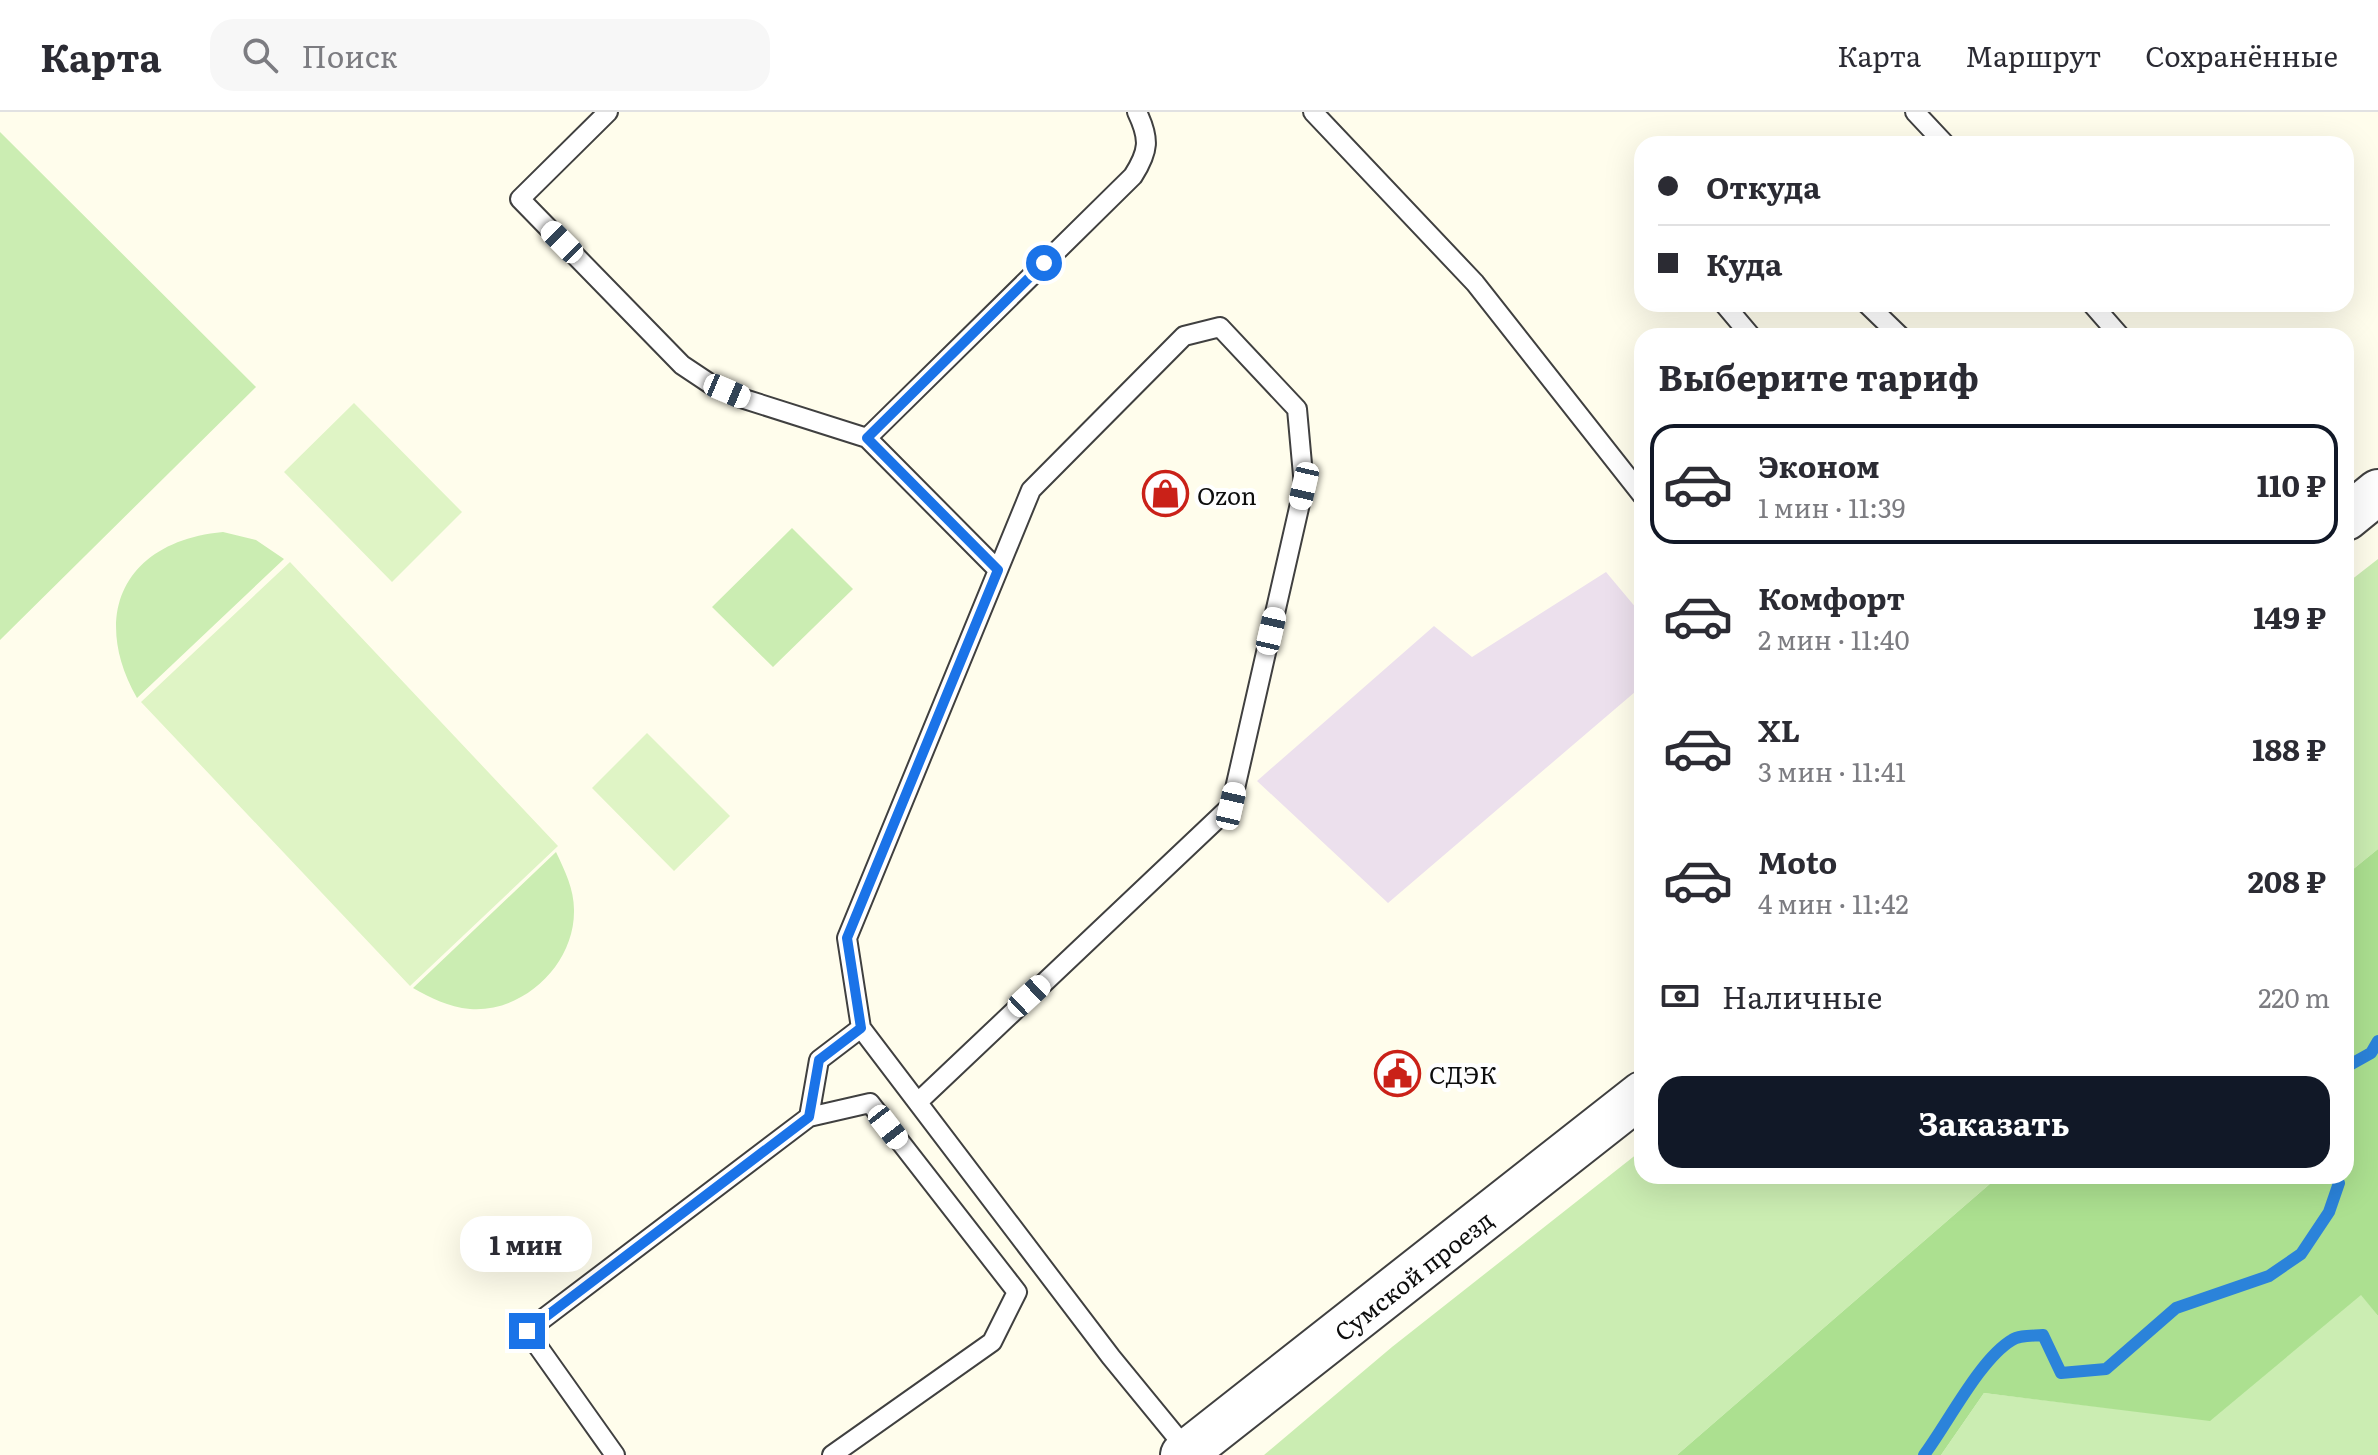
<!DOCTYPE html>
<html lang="ru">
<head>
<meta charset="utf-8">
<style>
	body { margin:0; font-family:Literata,serif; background:#f7f7f7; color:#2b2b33; height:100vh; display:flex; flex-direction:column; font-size:30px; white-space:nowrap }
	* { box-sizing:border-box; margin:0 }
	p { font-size:26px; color:#7c7c81 }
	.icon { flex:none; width:44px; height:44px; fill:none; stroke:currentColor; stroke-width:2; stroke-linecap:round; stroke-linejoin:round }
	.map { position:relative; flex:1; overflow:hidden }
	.details { position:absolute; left:1634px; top:216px; width:720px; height:856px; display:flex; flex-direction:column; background:#fff; border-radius:24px; box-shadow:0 8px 32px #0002 }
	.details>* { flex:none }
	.banner { position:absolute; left:1634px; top:24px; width:720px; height:176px; border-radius:24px; box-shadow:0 8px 32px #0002; display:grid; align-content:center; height:176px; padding:0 24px; background:#fff }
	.end { position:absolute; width:36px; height:36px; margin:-18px; border:10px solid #1a73e8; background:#fff; box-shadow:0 0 0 4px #fff }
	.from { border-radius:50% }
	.bubble { position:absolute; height:56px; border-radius:24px; background:#fff; box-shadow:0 8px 32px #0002; font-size:26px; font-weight:700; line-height:56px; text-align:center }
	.car { position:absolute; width:24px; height:48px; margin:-24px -12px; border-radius:10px; box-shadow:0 0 6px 2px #0007; background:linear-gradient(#fff 24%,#345 0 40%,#fff 0 76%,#345 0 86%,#fff 0) }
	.banner b { display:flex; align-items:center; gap:28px; height:76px; font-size:30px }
	.banner b+b { border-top:2px solid #e1e1e2 }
	.banner i { width:20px; height:20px; background:#2b2b33 }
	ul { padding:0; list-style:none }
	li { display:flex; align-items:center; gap:24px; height:120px; margin:0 16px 12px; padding:0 8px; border:4px solid transparent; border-radius:24px }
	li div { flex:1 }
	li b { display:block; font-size:30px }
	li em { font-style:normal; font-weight:700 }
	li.on { border-color:#111827 }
	li>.icon { width:72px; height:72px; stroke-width:1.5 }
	h2 { padding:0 24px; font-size:36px; line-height:96px }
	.pay { display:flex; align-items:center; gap:20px; height:88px; padding:0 24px; font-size:30px }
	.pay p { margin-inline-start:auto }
	.button { display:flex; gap:16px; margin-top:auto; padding:16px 24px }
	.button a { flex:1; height:92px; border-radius:24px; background:#111827; color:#fff; font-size:32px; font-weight:700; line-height:92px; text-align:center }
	header { display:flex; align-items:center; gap:48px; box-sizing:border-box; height:112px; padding:0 40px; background:#fff; border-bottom:2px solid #e1e1e2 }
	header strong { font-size:38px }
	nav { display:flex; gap:44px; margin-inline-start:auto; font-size:28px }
	.search { width:560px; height:72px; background:#f7f7f7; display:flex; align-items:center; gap:20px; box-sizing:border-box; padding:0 28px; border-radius:24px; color:#7c7c81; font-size:30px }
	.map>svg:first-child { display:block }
	.industrial { fill:#ece0ed }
	.green { fill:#cbedb2 }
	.forest { fill:#ace090 }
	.pitch { fill:#dff4c5 }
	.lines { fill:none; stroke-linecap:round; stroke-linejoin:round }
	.stream { stroke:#2b83da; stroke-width:12 }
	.service-casing { stroke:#404040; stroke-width:22 }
	.tertiary-casing { stroke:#404040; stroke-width:48 }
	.service { stroke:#fff; stroke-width:18 }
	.tertiary { stroke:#fff; stroke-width:44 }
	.route { stroke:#1a73e8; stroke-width:10 }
	.labels { text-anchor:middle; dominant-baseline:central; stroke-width:8; stroke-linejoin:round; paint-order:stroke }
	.poi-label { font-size:24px; fill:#0d0d0d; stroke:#fff; text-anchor:start }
	.street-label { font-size:24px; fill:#0d0d0d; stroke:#fff }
</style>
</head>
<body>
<header>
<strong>Карта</strong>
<div class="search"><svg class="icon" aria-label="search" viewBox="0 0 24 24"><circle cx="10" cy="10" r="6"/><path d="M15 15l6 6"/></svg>Поиск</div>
<nav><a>Карта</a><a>Маршрут</a><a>Сохранённые</a></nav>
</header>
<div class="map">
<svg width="2378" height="1343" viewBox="0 0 2378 1343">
	<rect width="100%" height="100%" fill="#fffdec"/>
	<path class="industrial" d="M1606,460l36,43v71l-254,217 -131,-122 177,-155 38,31z"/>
	<path class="green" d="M0,20l256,255 -256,253z
		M792,416l61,61 -80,78 -61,-60z
		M223,420l33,8 28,19 -147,139c-48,-85 -11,-157 86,-166z
		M2378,447v290l-32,26v-291z
		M556,740c9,19 18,37 18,58 1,54 -50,103 -104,99 -22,-2 -39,-11 -57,-21z
		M1642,1038v26h357l-322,279h-413l128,-108z
		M2361,1182l17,22v139h-437l43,-62 226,27z"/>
	<path class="forest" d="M2378,737v467l-17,-21 -151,126 -226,-28 -43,62h-264l322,-279h347v-301z"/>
	<path class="pitch" d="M354,291l108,109 -70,70 -108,-110z
		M290,450l268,284 -148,140 -269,-284z
		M647,621l83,83 -56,55 -82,-83z"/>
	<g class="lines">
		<path class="stream" d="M2346,955l25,-14 7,-12
			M1924,1343c24,-32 56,-96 88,-115 7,-5 21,-4 31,-5l18,38 45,-4 70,-61 93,-32 32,-22 28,-42 10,-29 -5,-7"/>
		<defs>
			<path id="service" d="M608,0l-88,87 162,166 30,20 29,13 126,40 131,132
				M1313,0l162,171 167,212
				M1915,0l30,32
				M1724,192l27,32
				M1867,192l33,32
				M2092,192l28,32
				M867,326l266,-262c16,-25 17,-37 4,-64
				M861,916l250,329 77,94
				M809,1005l10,-57 42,-32 -14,-90 184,-448 153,-154 36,-9 77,82 7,77 -73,320 -313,296
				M615,1343l-88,-124 282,-214 61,-14 147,189 -25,50 -160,113"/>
			<g id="tertiary">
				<path d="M2346,406l32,-26"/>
				<path id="s1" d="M1183,1343l459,-361"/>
			</g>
		</defs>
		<use href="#service" class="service-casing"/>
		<use href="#tertiary" class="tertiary-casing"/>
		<use href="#service" class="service"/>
		<use href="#tertiary" class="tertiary"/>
	</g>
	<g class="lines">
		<path class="route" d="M527,1219l282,-214 10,-57 42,-32 -14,-90 151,-368 -131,-132 177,-175"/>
	</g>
	<defs>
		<symbol id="shop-ring" viewBox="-11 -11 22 22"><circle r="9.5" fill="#fff" stroke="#ca2118" stroke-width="1.5"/><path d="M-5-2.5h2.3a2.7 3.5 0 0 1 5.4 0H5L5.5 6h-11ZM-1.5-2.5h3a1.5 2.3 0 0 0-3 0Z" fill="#ca2118"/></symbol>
		<symbol id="civic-ring" viewBox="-11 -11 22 22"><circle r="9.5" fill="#fff" stroke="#ca2118" stroke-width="1.5"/><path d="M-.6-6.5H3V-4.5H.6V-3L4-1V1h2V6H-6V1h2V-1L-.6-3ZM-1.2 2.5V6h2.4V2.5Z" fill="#ca2118"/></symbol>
	</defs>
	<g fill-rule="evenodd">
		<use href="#shop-ring" x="1140" y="356" width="51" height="51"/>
		<use href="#civic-ring" x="1372" y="936" width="51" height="51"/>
	</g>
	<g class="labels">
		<g class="poi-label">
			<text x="1197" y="382">Ozon</text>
			<text x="1429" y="961">СДЭК</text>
		</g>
		<g class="street-label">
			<text stroke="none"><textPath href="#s1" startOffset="292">Сумской проезд</textPath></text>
		</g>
	</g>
</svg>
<i class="end from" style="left:1044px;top:151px"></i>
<i class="end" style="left:527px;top:1219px"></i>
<div class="bubble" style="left:460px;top:1104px;width:132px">1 мин</div>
<i class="car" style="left:562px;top:130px;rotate:315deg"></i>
<i class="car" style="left:727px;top:279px;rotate:113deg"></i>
<i class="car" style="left:1304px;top:374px;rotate:193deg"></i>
<i class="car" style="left:1271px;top:519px;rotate:13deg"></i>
<i class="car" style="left:1231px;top:694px;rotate:13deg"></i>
<i class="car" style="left:1029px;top:884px;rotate:47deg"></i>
<i class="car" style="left:888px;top:1015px;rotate:142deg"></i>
<div class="banner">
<b><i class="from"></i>Откуда</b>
<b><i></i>Куда</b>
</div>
<section class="details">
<h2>Выберите тариф</h2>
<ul>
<li class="on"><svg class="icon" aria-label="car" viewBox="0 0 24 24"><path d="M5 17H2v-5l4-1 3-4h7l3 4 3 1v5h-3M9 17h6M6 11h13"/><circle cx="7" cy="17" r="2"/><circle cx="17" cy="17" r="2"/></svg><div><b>Эконом</b><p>1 мин · 11:39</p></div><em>110 ₽</em></li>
<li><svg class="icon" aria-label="car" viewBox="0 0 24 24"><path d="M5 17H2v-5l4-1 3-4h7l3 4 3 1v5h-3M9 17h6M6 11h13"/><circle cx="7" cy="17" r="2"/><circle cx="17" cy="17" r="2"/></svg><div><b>Комфорт</b><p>2 мин · 11:40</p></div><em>149 ₽</em></li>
<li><svg class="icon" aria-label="car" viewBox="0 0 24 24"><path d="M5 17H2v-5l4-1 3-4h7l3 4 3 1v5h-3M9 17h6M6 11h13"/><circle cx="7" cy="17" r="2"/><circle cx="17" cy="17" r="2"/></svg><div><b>XL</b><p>3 мин · 11:41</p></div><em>188 ₽</em></li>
<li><svg class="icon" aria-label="car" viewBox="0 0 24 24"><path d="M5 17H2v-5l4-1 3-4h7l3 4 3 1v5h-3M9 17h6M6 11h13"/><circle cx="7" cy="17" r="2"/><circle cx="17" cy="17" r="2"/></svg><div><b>Moto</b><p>4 мин · 11:42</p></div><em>208 ₽</em></li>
</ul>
<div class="pay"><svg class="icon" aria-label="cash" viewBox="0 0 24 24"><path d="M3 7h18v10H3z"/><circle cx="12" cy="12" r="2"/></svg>Наличные<p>220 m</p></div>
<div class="button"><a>Заказать</a></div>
</section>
</div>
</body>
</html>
